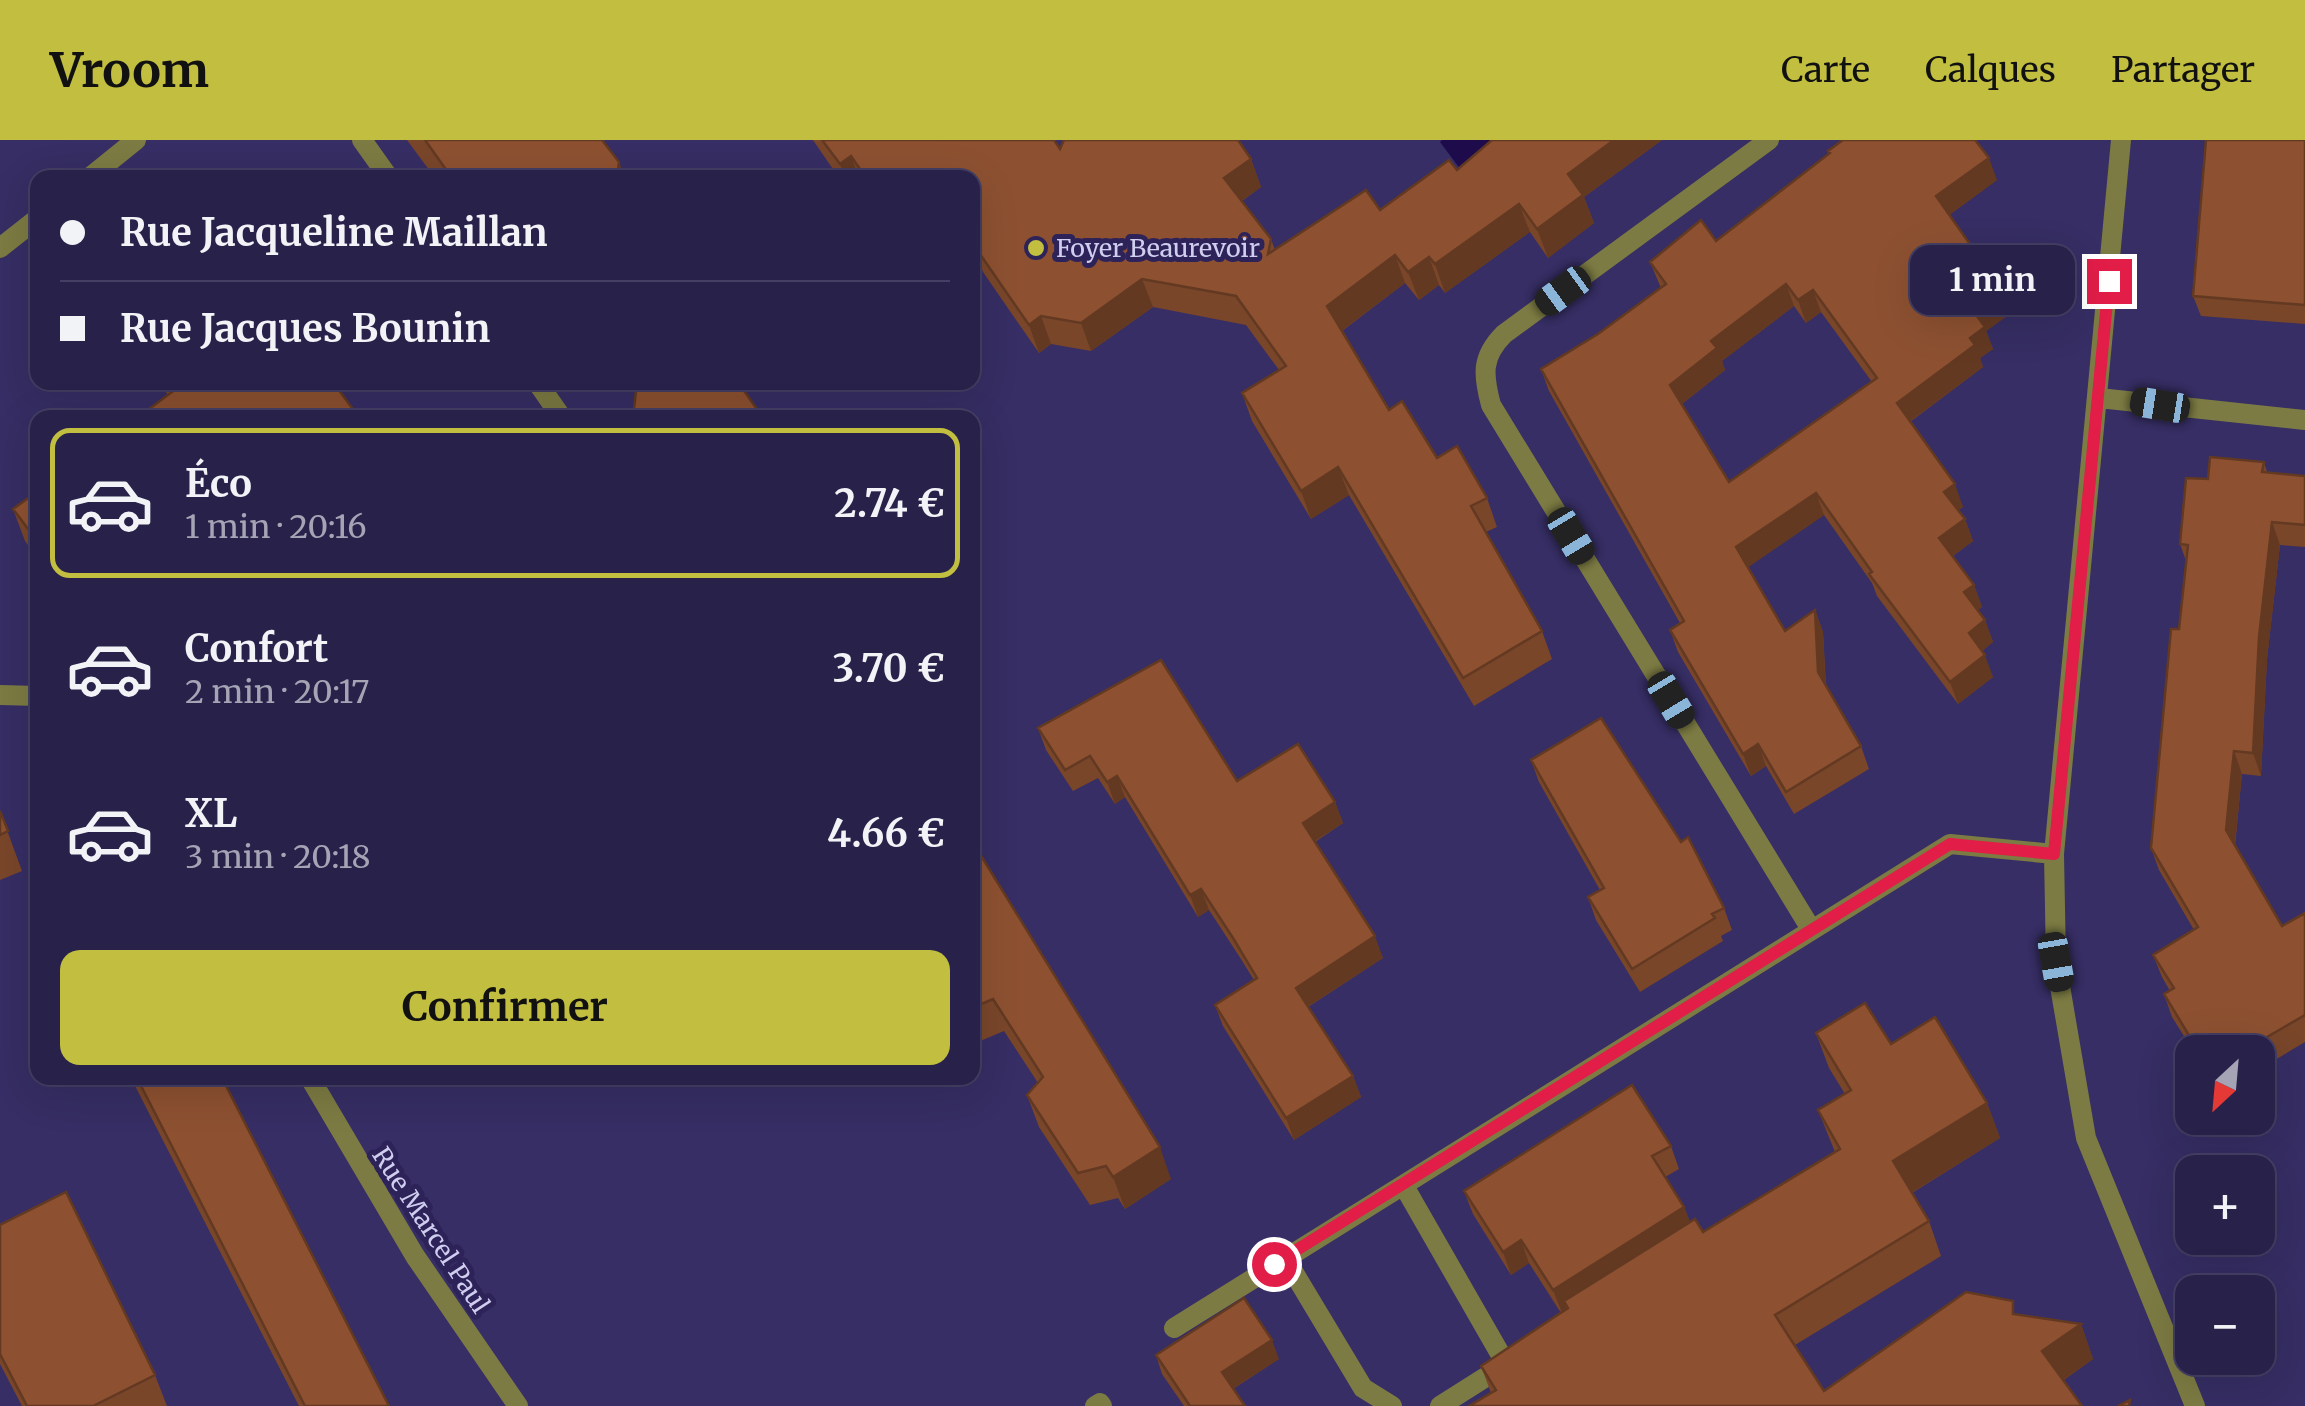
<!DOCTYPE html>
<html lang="fr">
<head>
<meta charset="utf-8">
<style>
	body { margin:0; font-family:Merriweather,serif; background:#302a52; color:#f1f3f6; height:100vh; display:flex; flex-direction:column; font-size:38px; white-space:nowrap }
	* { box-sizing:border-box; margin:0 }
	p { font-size:32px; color:#a5a4b5 }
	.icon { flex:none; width:55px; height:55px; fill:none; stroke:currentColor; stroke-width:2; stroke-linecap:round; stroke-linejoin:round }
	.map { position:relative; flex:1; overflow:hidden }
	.drawer { position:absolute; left:30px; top:270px; width:950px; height:675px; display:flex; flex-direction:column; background:#28224b; border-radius:20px; box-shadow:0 10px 40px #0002,0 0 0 2px #443f63 }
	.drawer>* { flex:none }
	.guide { position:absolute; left:30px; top:30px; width:950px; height:220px; border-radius:20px; box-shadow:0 10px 40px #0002,0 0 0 2px #443f63; display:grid; align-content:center; height:220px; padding:0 30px; background:#28224b }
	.needle { width:65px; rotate:206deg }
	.fabs { position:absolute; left:2175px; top:895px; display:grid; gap:20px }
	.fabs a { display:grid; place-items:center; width:100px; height:100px; border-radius:20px; background:#28224b; box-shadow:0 10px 40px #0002,0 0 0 2px #443f63; font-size:50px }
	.end { position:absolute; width:45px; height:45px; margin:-22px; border:12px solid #e11d48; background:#fff; box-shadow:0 0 0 5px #fff }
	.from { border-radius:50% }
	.bubble { position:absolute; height:70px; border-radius:20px; background:#28224b; box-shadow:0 10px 40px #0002,0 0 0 2px #443f63; font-size:32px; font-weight:700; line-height:70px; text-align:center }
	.car { position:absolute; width:30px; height:60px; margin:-30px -15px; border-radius:12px; box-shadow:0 0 8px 2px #0007; background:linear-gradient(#222 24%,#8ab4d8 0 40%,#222 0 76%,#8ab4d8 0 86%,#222 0) }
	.guide b { display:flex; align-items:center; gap:35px; height:95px; font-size:38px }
	.guide b+b { border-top:2px solid #443f63 }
	.guide i { width:25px; height:25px; background:#f1f3f6 }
	ul { padding:18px 0 0; list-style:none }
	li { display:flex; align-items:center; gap:30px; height:150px; margin:0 20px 15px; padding:0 10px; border:5px solid transparent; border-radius:20px }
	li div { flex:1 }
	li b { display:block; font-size:38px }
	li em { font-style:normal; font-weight:700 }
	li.on { border-color:#c1be40 }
	li>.icon { width:90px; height:90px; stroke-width:1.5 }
	.button { display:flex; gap:20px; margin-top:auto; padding:20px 30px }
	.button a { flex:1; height:115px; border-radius:20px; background:#c1be40; color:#111; font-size:40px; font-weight:700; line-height:115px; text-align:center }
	header { display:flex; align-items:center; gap:60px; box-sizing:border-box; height:140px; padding:0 50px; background:#c1be40; color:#111 }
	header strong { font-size:48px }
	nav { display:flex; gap:55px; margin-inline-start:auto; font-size:35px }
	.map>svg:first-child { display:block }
	.water { fill:#1e0b4c }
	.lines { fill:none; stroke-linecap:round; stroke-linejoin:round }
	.street { stroke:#7c7b43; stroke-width:20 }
	.wall { fill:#79462a; fill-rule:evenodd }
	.shaded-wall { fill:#633922 }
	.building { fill:#8d5131; stroke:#633922; stroke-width:2.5; fill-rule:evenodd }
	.route { stroke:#e11d48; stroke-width:12 }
	.poi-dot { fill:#c1be40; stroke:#2d2359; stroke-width:4 }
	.labels { text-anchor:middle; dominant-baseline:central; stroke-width:10; stroke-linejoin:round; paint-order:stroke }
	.poi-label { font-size:25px; fill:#d0ceef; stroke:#2d2359; text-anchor:start }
	.street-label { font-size:25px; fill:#d0ceef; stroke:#2d2359 }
</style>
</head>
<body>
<header>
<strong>Vroom</strong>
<nav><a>Carte</a><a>Calques</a><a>Partager</a></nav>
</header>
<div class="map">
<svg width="2305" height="1266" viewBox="0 0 2305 1266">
	<rect width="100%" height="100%" fill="#362e64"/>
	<path class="water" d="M1442,0h61l-42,30 -21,-28z"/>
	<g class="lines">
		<path class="street" d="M362,0l27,38
			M1769,0l-265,194c-23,23 -21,41 -13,71l320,524
			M2121,0l-67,714 2,109 30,175 109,268
			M89,38l47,-38
			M0,108l38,-30
			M537,242l25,36
			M2099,258l206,22
			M0,555l38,1
			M310,938l105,178 103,150
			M1404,1046l102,178
			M1285,1118l78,130 29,18
			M1174,1188l776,-484 104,10
			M1095,1266l5,-3 2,3
			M1440,1266l68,-43"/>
	</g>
	<path class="wall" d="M407,0h195l23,38h-190z
		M813,0h241l6,9 191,10 10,28 -19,14 29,38 4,11 105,-40 77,-40 35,-30h170l-78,57 10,26 -46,35 -18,-26 -85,61 -6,-8 -20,15 -14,-17 -63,48 47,79 48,48 50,40 10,29 -11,5 56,99 10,28 -78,47 -125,-211 -38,24 -59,-98 -10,-28 37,-23 -33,-45 -93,-18 -62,44 -40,-7 -12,9 -56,-81 -11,-29v-65h-133z
		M2305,0v184l-104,-8 -8,-20z
		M1997,40l-48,35 54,76 8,22 -25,18 7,18 -13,9 3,9 -73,55 53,85 -5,3 7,9 8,22 -20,15 21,29 8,22 -4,3 7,10 8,22 -11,9 11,26 -35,27 -81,-108 -5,-13 -48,-68 -76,52 37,64 30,-21 8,22 3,54 35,60 8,23 -75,45 -28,-48 -15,10 -73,-124 -8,-22 10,-7 -131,-232 -8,-22 57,-35 63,-46 -11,-26 66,-21zM1794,166l12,17 15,-11 51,70 -143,100 -47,-78 43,-34 -3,-9z
		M159,242h174l19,26 4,10h-219l31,-23z
		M2264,322l3,10 38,4v71l-25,-2 -13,114 -6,117 -19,-2 -7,72 47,80 23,-13v129l-47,28v-18h-64l-22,-35 -8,-23 6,-3 -8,-14 -9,-22 41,-25 -35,-60 -8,-22 28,-219 7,-68 -6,-17 28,-65z
		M38,351v68l-13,-18 -12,-32z
		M1038,588l199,53 98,21 8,21 -28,19 68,116 -75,49 45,69 8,21 -67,43 -71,-114 -8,-21 39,-25 -13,-21 -32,-49 -11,7 -73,-120 -10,7 -17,-26 -25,13 -27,-41z
		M1531,620l193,148 8,22 -11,6 2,5 -83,51 -44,-72 -8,-23 12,-7 -61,-108z
		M0,671l22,60 -22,9z
		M972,701l199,338 -46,30 -7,-11 -28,7 -51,-78 -12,-32 11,-12 -34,-52 -31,13 -1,-2z
		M1816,893l75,11 96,59 13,35 -88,55 17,28 12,35 -146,89 29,46 194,-77 63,10 12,35 -29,21 18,26 -591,-13 -10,-27 80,-53 -32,-50 -18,12 -38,-61 -9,-23 207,-45 8,23 -14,8 19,30 6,15 13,10 132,-80 -17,-42 27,-16 -16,-26z
		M131,938h91l167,328h-90z
		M0,1085l155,150 12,31h-145l-22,-42z
		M1156,1215l123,4 -46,30 12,17h-61l-22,-32z"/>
	<path class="shaded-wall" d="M1614,0h48l-78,57 10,26 -46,35 -11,-29 31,-55z
		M851,16l8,22h-14l-5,-14z
		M1989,18l8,22 -53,39 -8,-23z
		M1251,19l10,28 -27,19 -10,-28z
		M619,22l6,16h-8z
		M1519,64l11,28 -85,61 -10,-29z
		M1395,115l10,28 -68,51 -10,-28z
		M1429,117l10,28 -20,15 -11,-28z
		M1142,139l11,28 -62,44 -10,-28z
		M1786,144l8,22 -72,55 3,9 -47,37 -8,-22 41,-44z
		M1813,150l8,22 -15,11 -8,-23z
		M2003,151l8,22 -25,18 7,18 -13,9 3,9 -78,58 -8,-22 73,-65 4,-26z
		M1041,176l10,28 -12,9 -10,-28z
		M352,268l4,10h-17z
		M1338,327l11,28 -38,24 -10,-28z
		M1955,344l8,23 -11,7 -8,-22z
		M1816,353l8,22 -80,55 -8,-23z
		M1965,379l8,22 -26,19 -8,-22z
		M2272,382l8,23 -13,114 -6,117 -8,-23 6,-116z
		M1974,445l8,22 -10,7 -8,-22z
		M1815,470l8,22 3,62 -8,-22z
		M1985,480l8,22 -16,13 -8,-22z
		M1985,515l8,22 -35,27 -8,-22z
		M1758,604l8,22 -15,10 -8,-22z
		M2234,611l8,23 -8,79 -8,-23z
		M1117,636l8,21 -10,7 -8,-22z
		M1335,662l8,21 -33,21 -7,-21z
		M1201,749l8,21 -11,7 -8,-22z
		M1375,796l8,22 -79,51 -8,-21z
		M1353,936l8,21 -67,43 -8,-22z
		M1987,963l13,35 -94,58 -13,-35z
		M1160,1007l11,32 -46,30 -12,-32z
		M1684,1067l9,23 -129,71 3,9 -5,3 -9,-23z
		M1521,1100l8,23 -18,12 -8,-23z
		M2081,1184l12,35 -38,27 -13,-35z
		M1272,1200l7,19 -50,32 -7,-19z"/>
	<path class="building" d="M425,0h177l17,22 -2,16h-165z
		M822,0h232l6,9 4,-9h174l13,19 -27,19 47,61 -3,15 98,-64 14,20 69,-50 8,10 35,-30h122l-46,34 15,21 -46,34 -18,-25 -84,60 -6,-7 -21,15 -13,-17 -68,51 62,104 13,-9 35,57 20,-12 30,52 -16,8 71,125 -79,47 -125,-211 -37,24 -59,-98 44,-27 -50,-70 -94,-17 -61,44 -40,-7 -12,9 -56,-81 4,-27h-5v-39h-106l-15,-22 -11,8z
		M1843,0h132l14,18 -53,38 67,95 -29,21 11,15 -15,11 5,7 -78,58 58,81 -11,8 21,27 -26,19 35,47 -10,7 21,28 -16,13 16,22 -35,27 -81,-108 3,-2 -56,-79 -80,54 49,84 30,-21 3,62 43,74 -75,46 -28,-48 -15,10 -73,-124 14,-9 -143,-252 57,-35 68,-50 -16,-22 51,-42 15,21 114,-88 -2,-2zM1786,144l12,16 15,-10 64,88 -148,104 -59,-97 47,-37 -6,-7z
		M2206,0h99v165l-112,-9z
		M172,242h161l19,26 -13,10h-202l39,-29z
		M637,242h101l25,36h-130z
		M2210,317l54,5 -2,10 43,4v49l-33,-3 -13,115 -6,116 -19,-2 -8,79 56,96 23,-13v102l-64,37h-42l-35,-58 10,-6 -21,-33 45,-28 -47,-79 20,-219h8l9,-84 -8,-1 6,-66 22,1z
		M38,351v51l-25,-33z
		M1161,520l76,121 61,-37 37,58 -32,21 72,113 -79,52 57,88 -67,42 -71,-113 42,-27 -24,-40 -32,-49 -11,6 -73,-119 -10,6 -17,-26 -25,14 -27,-42z
		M1601,578l80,124 7,-5 36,71 -12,6 3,4 -83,51 -44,-72 16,-9 -73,-128z
		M0,671l8,20 -8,4z
		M972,701l188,306 -47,30 -7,-11 -28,7 -51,-78 16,-18 -50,-78 -21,9z
		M1865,863l26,41 44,-27 52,86 -94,58 36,60 -154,94 49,76 142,-99 47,9v13l68,10 -39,27 40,55h-613l27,-16 -15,-24 87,-58 -4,-7 131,-82 8,13 137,-83 -22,-39 33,-20 -35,-57z
		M137,938h85l167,328h-84z
		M1632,945l39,61 -19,10 32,51 -131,83 -32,-50 -18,12 -39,-61z
		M66,1052l89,183 -62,31h-66l-27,-52v-129z
		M1244,1158l28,42 -50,32 23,34h-55l-34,-51z
		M2130,1260l-1,6h-11z"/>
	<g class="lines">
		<path class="route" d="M1274,1124l676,-420 104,10 55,-573"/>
	</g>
	<circle class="poi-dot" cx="1036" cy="108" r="10"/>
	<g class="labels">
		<g class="poi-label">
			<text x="1056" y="108">Foyer Beaurevoir</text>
		</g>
		<g class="street-label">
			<text transform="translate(431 1090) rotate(57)">Rue Marcel Paul</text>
		</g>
	</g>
</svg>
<div class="fabs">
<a><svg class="needle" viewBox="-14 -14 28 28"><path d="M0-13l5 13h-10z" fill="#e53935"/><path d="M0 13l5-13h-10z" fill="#a5a4b5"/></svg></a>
<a>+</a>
<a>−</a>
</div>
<i class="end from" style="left:1274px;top:1124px"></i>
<i class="end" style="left:2109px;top:141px"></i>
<div class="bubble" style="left:1910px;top:105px;width:165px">1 min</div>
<i class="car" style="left:1563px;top:151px;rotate:234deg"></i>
<i class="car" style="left:2160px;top:265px;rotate:279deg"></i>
<i class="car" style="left:1571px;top:396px;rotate:149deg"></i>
<i class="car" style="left:1671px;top:560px;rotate:149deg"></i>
<i class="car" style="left:2056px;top:822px;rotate:170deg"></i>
<div class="guide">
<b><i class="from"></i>Rue Jacqueline Maillan</b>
<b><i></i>Rue Jacques Bounin</b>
</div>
<section class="drawer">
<ul>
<li class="on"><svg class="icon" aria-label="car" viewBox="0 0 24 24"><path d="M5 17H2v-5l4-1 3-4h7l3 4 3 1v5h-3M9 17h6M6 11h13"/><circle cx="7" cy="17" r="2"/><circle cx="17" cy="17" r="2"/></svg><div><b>Éco</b><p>1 min · 20:16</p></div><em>2.74 €</em></li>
<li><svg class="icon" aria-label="car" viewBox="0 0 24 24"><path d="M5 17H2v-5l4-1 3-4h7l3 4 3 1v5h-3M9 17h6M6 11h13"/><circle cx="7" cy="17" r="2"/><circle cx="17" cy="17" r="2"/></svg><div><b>Confort</b><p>2 min · 20:17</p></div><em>3.70 €</em></li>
<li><svg class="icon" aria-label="car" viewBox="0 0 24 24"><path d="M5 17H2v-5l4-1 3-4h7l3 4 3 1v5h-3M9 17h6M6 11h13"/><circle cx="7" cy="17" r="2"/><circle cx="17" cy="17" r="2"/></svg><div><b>XL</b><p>3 min · 20:18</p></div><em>4.66 €</em></li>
</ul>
<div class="button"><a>Confirmer</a></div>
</section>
</div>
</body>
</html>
